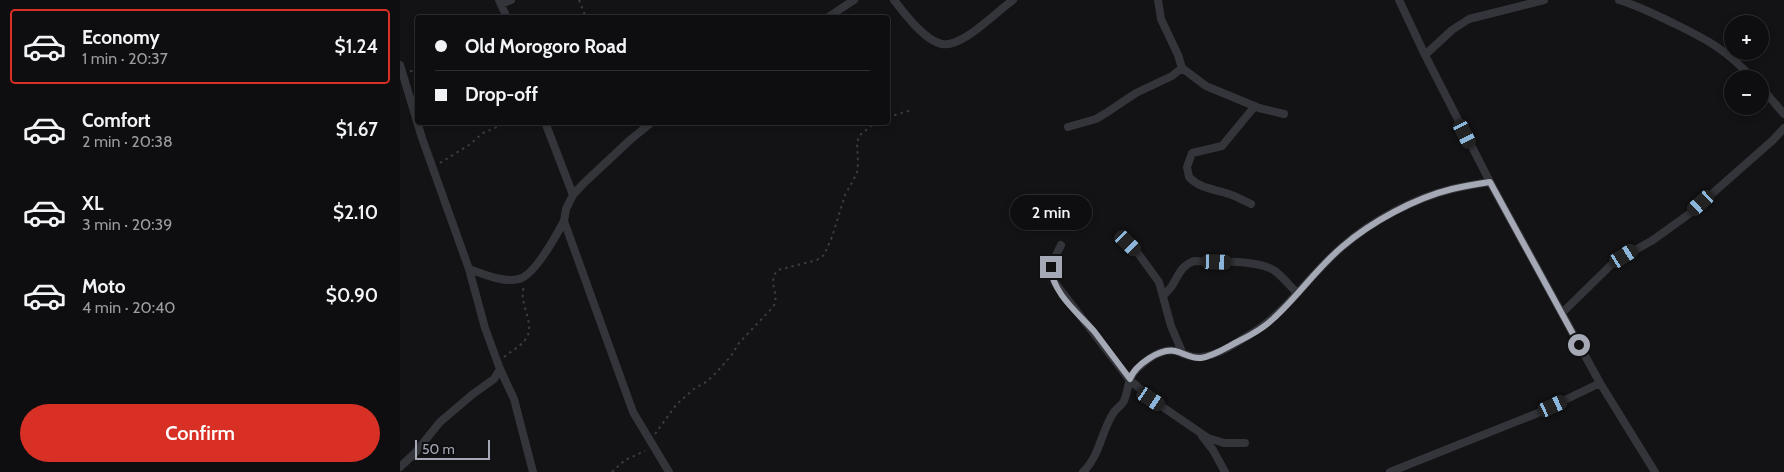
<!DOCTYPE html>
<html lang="en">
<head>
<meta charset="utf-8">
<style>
	body { margin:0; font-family:Cabin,sans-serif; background:#1c1c1e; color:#f1f3f6; height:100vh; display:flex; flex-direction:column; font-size:19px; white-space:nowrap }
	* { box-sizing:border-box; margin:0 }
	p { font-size:16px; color:#9b9c9f }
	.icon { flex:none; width:28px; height:28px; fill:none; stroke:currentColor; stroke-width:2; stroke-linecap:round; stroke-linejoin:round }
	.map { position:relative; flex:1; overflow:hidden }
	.sheet { display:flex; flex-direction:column; background:#0e0e10; width:400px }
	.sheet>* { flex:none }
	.banner { position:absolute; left:15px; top:15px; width:475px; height:110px; border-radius:5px; box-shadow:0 2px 8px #0003,0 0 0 1px #2e2e30; display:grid; align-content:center; height:110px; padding:0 20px; background:#0e0e10 }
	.fabs { position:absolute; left:1324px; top:15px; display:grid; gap:10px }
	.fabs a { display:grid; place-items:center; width:45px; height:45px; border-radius:50%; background:#0e0e10; box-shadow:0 2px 8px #0003,0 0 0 1px #2e2e30; font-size:25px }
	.scale { position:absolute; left:15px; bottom:12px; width:75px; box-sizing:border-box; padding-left:5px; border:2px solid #a5a9b5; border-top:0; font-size:14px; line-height:18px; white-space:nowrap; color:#a5a9b5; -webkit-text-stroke:4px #0e0e10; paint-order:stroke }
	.end { position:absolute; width:22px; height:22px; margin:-11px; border:6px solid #a5a9b5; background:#111; box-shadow:0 0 0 2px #111 }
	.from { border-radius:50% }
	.bubble { position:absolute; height:35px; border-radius:18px; background:#0e0e10; box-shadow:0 2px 8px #0003,0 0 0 1px #2e2e30; font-size:16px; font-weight:600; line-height:35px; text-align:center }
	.car { position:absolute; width:15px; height:30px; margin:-15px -8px; border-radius:6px; box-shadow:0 0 4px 1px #0007; background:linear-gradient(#222 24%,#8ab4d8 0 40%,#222 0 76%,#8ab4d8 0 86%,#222 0) }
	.banner b { display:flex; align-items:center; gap:18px; height:48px; font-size:19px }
	.banner b+b { border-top:1px solid #2e2e30 }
	.banner i { width:12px; height:12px; background:#f1f3f6 }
	ul { padding:9px 0 0; list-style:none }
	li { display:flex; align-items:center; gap:15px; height:75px; margin:0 10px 8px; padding:0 10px; border:2px solid transparent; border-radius:5px }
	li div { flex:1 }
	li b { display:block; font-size:19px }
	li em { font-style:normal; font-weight:600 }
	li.on { border-color:#d93025 }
	li>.icon { width:45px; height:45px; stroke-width:1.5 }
	.primary-button { display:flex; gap:10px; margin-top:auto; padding:10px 20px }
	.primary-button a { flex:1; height:58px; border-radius:30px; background:#d93025; color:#fff; font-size:20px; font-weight:600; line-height:58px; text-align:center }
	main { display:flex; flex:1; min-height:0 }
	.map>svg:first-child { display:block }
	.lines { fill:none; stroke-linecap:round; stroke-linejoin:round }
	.path { stroke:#3a3c41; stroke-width:2; stroke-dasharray:2.5 4; stroke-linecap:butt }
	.street { stroke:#34353a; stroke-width:8 }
	.route { stroke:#a5a9b5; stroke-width:6 }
</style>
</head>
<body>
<main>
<section class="sheet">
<ul>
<li class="on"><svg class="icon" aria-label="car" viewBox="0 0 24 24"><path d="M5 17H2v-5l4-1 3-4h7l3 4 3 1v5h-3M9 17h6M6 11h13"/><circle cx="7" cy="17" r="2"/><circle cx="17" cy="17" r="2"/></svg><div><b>Economy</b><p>1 min · 20:37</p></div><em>$1.24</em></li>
<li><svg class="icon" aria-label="car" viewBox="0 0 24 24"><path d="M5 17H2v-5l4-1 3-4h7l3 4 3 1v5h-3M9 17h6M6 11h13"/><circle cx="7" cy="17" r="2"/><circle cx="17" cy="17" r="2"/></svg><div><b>Comfort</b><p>2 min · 20:38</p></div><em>$1.67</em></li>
<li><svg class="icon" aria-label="car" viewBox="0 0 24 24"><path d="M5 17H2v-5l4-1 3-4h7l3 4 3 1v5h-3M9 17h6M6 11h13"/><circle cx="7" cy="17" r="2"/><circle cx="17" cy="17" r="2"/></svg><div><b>XL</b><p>3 min · 20:39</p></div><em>$2.10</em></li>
<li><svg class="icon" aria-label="car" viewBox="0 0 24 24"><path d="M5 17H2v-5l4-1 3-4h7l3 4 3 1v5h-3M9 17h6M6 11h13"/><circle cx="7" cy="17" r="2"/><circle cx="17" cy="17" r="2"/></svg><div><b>Moto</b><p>4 min · 20:40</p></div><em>$0.90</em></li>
</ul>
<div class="primary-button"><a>Confirm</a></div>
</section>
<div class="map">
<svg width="1384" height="472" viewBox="0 0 1384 472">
	<rect width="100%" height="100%" fill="#131315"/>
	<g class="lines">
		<path class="path" d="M179,0l7,18
			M10,71h8
			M488,117l24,-7
			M40,163l29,-18 14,-12 26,-11
			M104,357c7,-6 16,-10 21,-17 10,-12 -1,-29 -2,-42 -1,-4 0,-8 1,-12
			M255,434l21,-29 19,-17 11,-6 7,-6 18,-20 8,-13 34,-36c8,-13 -7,-25 5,-37l39,-10 7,-5 8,-18 13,-42 12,-22 1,-10 -1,-21 3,-7 16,-13
			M212,472l13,-12 20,-9"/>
		<path class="street" d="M99,0l8,18
			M494,0c10,13 31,41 48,44 20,4 54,-32 71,-44
			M758,0l3,19 17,36 4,13 24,18 53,22 25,6
			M999,0l26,55 65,127 110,201 55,89
			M1219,0c20,6 37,15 56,24 33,16 53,27 78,55
			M101,4l10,-4
			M427,18l27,-18
			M1025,55l27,-25 17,-11 75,-19
			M0,65l22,73 47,131 16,59 15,41 14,30 19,73
			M1360,86l24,28
			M145,122l28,73
			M252,122l-22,18 -47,44 -10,11 -7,14 -2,12 69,191 36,60
			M668,127l28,-8 10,-6 30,-20 36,-17 10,-8
			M851,204c-7,-3 -15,-8 -22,-10 -14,-5 -29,-5 -40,-17l-2,-10 5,-14 30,-7 33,-40
			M720,235l17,17 22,30 12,44 12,28
			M661,245c-7,15 -13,22 -6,38l74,96 22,20 57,39 16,5h21
			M69,269c15,5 34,14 50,10 16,-4 37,-43 45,-58
			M763,296c3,-4 8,-7 10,-12 6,-10 9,-19 21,-23 21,1 65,-2 81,10 8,6 15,15 22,22
			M1162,313l52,-51 39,-22 36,-26 84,-74 11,-12
			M802,436l11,14 12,22
			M0,467l15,-14 25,-31 33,-28 21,-15 6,-10
			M683,472c17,-16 18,-41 31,-60 3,-4 8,-7 10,-11 5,-12 3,-22 12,-31 10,-10 24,-22 40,-19 8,2 16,8 25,6 17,-2 34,-13 48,-22 38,-22 60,-60 93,-88 29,-26 73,-49 110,-58 13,-3 25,-5 38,-7
			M990,472l148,-59 62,-30"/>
	</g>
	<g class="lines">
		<path class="route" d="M651,267c1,26 27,46 43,64 12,16 24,32 36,48 5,-14 30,-31 45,-28 9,2 16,8 26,7 13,-2 26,-11 38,-17 12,-6 25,-13 35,-23 24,-22 43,-50 68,-71 29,-25 73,-49 110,-58 13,-3 25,-5 38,-7l89,163"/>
	</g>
</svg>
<div class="fabs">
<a>+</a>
<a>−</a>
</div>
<div class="scale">50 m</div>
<i class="end from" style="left:1179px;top:345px"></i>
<i class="end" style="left:651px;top:267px"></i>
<div class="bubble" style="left:610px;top:195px;width:82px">2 min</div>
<i class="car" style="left:1065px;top:134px;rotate:153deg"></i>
<i class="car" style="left:1301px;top:203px;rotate:228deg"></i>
<i class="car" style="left:728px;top:243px;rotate:134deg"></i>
<i class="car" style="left:1224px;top:256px;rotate:57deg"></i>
<i class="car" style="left:817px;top:262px;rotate:92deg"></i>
<i class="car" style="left:751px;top:399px;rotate:124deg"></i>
<i class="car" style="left:1153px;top:406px;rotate:65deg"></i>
<div class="banner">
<b><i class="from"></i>Old Morogoro Road</b>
<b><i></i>Drop-off</b>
</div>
</div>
</main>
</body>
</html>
